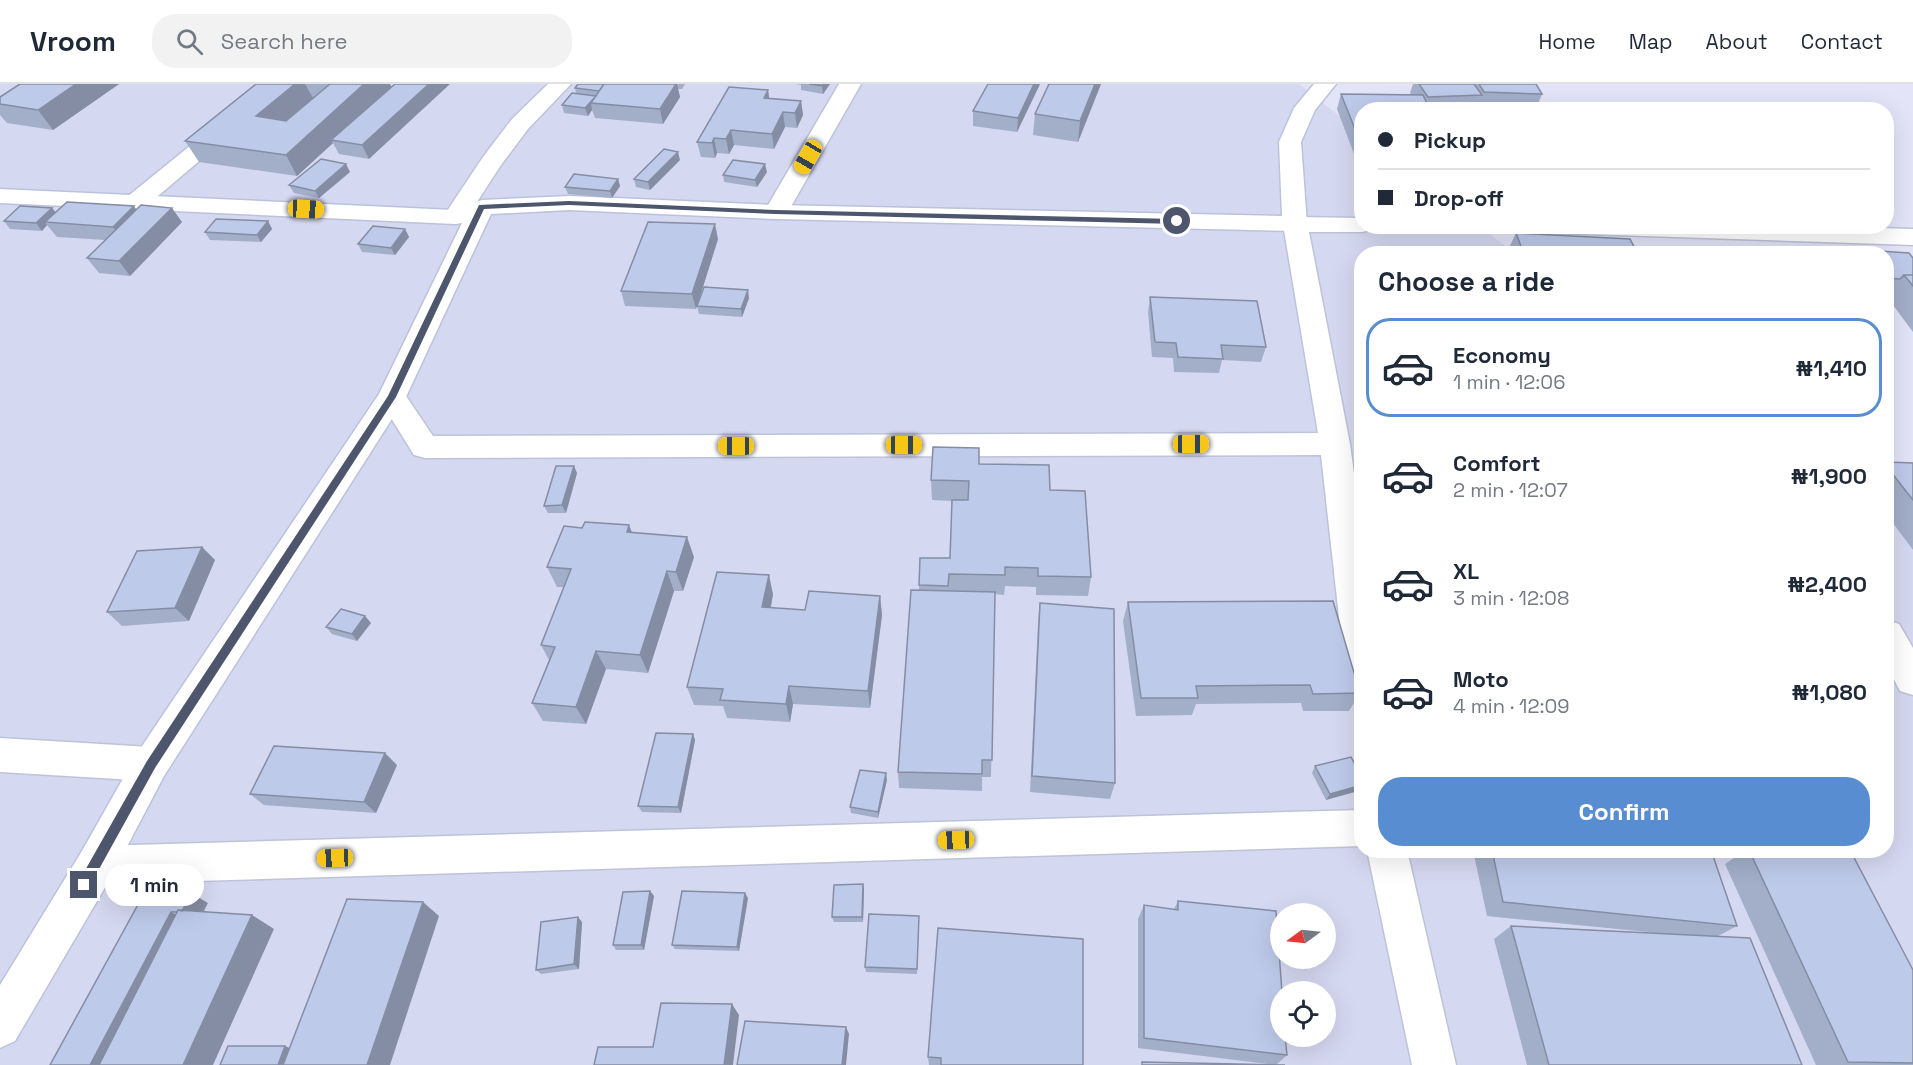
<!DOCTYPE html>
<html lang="en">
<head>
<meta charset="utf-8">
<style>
	body { margin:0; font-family:"Space Grotesk",sans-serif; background:#f2f2f3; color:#1f2937; height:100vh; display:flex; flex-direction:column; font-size:22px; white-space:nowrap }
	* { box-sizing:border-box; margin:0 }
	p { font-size:20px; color:#747a83 }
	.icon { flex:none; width:33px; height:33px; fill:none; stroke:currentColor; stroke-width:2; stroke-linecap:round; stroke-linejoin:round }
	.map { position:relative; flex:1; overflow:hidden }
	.sheet { position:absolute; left:1354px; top:162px; width:540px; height:612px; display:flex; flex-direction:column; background:#fff; border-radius:24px; box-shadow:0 6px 24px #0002 }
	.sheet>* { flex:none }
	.hud { position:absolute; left:1354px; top:18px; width:540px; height:132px; border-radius:24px; box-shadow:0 6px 24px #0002; display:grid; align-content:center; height:132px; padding:0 24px; background:#fff }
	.needle { width:39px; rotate:255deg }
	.buttons { position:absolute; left:1270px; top:819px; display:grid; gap:12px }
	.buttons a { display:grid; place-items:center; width:66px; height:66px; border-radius:50%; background:#fff; box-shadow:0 6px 24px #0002; font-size:30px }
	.end { position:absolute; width:27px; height:27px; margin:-14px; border:8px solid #4d566c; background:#fff; box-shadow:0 0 0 3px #fff }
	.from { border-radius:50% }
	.bubble { position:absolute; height:42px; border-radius:21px; background:#fff; box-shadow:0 6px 24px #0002; font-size:20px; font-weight:600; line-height:42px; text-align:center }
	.car { position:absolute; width:18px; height:36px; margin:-18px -9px; border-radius:8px; box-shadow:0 0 4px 2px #0007; background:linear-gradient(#f5c518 24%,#345 0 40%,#f5c518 0 76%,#345 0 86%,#f5c518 0) }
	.hud b { display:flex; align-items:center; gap:21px; height:57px; font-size:22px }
	.hud b+b { border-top:2px solid #e0e1e3 }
	.hud i { width:15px; height:15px; background:#1f2937 }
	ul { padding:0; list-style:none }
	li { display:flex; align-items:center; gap:18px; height:99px; margin:0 12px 9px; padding:0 12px; border:3px solid transparent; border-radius:24px }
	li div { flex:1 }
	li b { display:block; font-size:22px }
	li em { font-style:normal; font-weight:600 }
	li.active { border-color:#588ed1 }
	li>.icon { width:54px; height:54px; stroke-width:1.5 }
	h2 { padding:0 24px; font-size:27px; line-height:72px }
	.cta { display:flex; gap:12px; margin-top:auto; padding:12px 24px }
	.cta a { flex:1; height:69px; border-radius:24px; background:#588ed1; color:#fff; font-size:24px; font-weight:600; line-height:69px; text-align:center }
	header { display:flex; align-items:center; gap:36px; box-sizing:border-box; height:84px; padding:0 30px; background:#fff; border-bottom:2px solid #e0e1e3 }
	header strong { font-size:28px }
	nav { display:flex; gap:33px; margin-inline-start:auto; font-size:21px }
	.search { width:420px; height:54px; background:#f2f2f3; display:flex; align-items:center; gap:15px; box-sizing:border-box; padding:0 21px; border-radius:24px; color:#747a83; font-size:22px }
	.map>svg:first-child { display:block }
	.residential { fill:#d5d8f1; fill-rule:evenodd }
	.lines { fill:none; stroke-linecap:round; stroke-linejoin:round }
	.street-casing { stroke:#bec3d8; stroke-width:3 }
	.secondary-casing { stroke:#bcc2dc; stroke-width:3 }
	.street { fill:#fff; fill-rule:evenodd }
	.secondary { fill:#fff; fill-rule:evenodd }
	.wall { fill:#a3aec9 }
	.shaded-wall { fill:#858da4 }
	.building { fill:#becaea; stroke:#858da4; stroke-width:1.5 }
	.route { fill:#4d566c }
</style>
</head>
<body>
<header>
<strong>Vroom</strong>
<div class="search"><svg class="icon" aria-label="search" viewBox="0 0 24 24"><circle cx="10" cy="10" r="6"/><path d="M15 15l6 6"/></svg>Search here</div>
<nav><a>Home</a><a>Map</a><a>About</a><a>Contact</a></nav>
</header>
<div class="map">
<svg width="1913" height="981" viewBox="0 0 1913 981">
	<rect width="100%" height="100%" fill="#e3e4f8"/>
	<path class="residential" d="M0,0h1299l63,50v92l118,1 35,26 -153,1v596h525v-329l26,17v527h-1913zM1281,830h45v44h-45zM1281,908h45v44h-45z"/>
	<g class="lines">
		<defs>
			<path id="street" d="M266,0h24l-145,123 -9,2 -9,-2 -3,-5 3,-5z
				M548,0h23l-43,45 -27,36 -37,57 -9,2 -9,-2 -3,-5 40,-60 29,-38z
				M839,0h22l-76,133 -9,2 -9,-2 -3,-5z
				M1295,133l67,1v8h11l-2,4 -9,2h-53l41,212 12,89v144l-12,-4 -6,-11 -23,-207 -896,3 -11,-3 -36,-58 4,-7 10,-3 10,3 31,46 885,-3 -35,-209 3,-5z
				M1542,142h273l98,3v16l-359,-12 -9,-2z
				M1887,536l12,4 14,24v47l-13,-4 -13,-25z
				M0,654l151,9 13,5 6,12 -6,12 -13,5 -151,-9z
				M1362,726v36l-1266,38 -14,-5 -6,-14 6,-14 14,-5z
				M1367,766h40l49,215h-44z"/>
			<path id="secondary" d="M1314,0h22l-21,26 -14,32 6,82 -3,5 -9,2 -519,-12 -207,-9 -78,4 -85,183 -242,379 -54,103 -95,162 -15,7v-63l82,-134 56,-99 241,-358 83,-171 -7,1 -455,-21v-14l453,21 29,-10 87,-4 207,9 506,11 -3,-74 15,-34z"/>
		</defs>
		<use href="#street" class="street-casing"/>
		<use href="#secondary" class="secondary-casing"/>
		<use href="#street" class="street"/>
		<use href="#secondary" class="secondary"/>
	</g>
	<path class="wall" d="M20,0h99l-66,46 -46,-7 -7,-8v-18z
		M256,0h134l-21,75 -30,-5 -6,-11 -36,33 -98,-14 -14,-21z
		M578,0h107l-3,5h-4l2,8 -17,27 -68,-6 -3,-8 -4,6 -24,-3 -2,-8 14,-12 -1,-5z
		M796,0h34l-7,10 -22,-4v-5z
		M1040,0l-23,48 -44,-6v-15z
		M1049,0h52l-23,58 -45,-7 2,-21z
		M1413,0h123l6,10 -6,15 -59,-3 -1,4h-114v44h-8l-17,-45 4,-15 71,1 -2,-2z
		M768,6l1,8 32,3 2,14 -6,13 -12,-1 -11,22 -40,-4 -5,9 -12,-1 -2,5 -14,-1 -4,-15z
		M680,76l-30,30 -14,-3 -2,-8z
		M350,88l-31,26 -25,-5 -5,-8z
		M767,88l-10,15 -33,-5 -1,-7z
		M618,95l2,7 -8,12 -44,-4 -3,-7z
		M52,124l3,4 82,-2 45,12 -52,54 -31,-3 -12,-15 19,-18 -49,-3 -10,-12 -5,6 -32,-2 -6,-8z
		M268,137l4,8 -11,13 -51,-2 -5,-8z
		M405,145l4,8 -14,18 -33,-3 -4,-8z
		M1516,149l122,21h-132z
		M718,155l-22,70 -71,-3 -4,-15z
		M1865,166l44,3 4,5v74l-26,-35v-3l6,-7 -6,-1v-32h-25z
		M1150,213l116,50 -5,15 -39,-2 -3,13 -45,-1 -1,-14 -21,-1 -4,-45z
		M749,214l-7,19 -43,-3 -2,-8z
		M1887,378l26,1v87l-26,-35z
		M979,380l71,26 41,87 -3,19 -52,-1v-8l-31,-1 -1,9 -9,-1 -4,183h-9v14l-83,-3 -1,-16 21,-182v-5l31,-27 2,-57 -20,-1 -1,-20z
		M577,389l-11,40h-18l-4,-7z
		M632,448l62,25 -11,34h-9l-26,82 -42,-4 -20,55 -43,-3 -11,-18 17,-43 -8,-15 23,-58h-7l-10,-20z
		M202,463l13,13 -26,61 -67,5 -15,-14z
		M773,510l-2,14 34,2 75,-14 2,19 -12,93 -77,-4 -3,18 -63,-4 -4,-12 -29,-1 -7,-18z
		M1128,518l232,91 -11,18h-46l-2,-8 -105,1 -4,11 -56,1 -13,-95z
		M1040,519l75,180 -5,16 -80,-7 8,-170z
		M371,539l-14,18 -25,-7 -6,-7z
		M693,650l2,6 -14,73 -39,-1 -4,-6z
		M397,681l-21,48 -112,-8 -14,-11z
		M1315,682l47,11 -36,23 -14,-27z
		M887,696l-9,38 -27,-5 -1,-6z
		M1473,766h238l26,76 -19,10 84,129h-275l-33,-126 17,-13 147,7 -171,-17z
		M1746,766h104l63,120v95h-97l-91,-201z
		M863,800l1,5 -1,33h-29l-2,-5z
		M650,807l4,5 -10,54h-28l-3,-5z
		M748,814l-9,53 -64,-2 -3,-4z
		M1178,817l109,154 -11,10 -138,-17v-129l6,-14 30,4z
		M919,837l-2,53 -51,-2 -1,-5z
		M582,838l-3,47 -38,5 -5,-4z
		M928,973l155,8h-154z"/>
	<path class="shaded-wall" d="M76,0h43l-66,46 -15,-20z
		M295,0h10l8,14 -46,39 -11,-21z
		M364,0h26l2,3 -61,53 2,3 -36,33 -11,-21z
		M429,0h21l-81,75 -7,-14z
		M676,0h1l3,13 -17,27 -3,-15z
		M824,0h6l-7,10 -1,-8z
		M1034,0h6l-23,48 1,-14z
		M1095,0h6l-23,58 2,-21z
		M768,6l2,15 -6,-7z
		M596,12l-5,7 1,7 -4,6 -3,-8z
		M801,17l2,14 -6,13 -2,-15z
		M783,28l2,15 -11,22 -2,-15z
		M731,46l3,15 -5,9 -3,-15z
		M714,54l3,15 -2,5 -3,-15z
		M678,68l2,8 -30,30 -2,-8z
		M346,80l4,8 -31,26 -4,-7z
		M765,80l2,8 -10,15 -2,-7z
		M618,95l2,7 -8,12 -2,-7z
		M134,122l10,15 -20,21 -11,-15z
		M52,124l6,7 -13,7 2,3 -5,6 -6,-8z
		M172,124l10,14 -52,54 -11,-15z
		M268,137l4,8 -11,13 -4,-7z
		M715,140l3,15 -22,70 -4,-15z
		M405,145l4,8 -14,18 -4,-7z
		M748,206l1,8 -7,19 -1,-8z
		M574,382l3,7 -11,40 -4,-8z
		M629,441l8,20 -10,-13z
		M687,453l7,20 -11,34 -7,-19z
		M202,463l13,13 -26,61 -14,-13z
		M667,487l7,20 -26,82 -8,-18z
		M769,491l4,19 -6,32 -5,-19z
		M880,512l2,19 -12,93 -2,-17z
		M365,532l6,7 -14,18 -5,-7z
		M596,567l10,18 -20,55 -10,-17z
		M789,602l4,18 -3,18 -4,-18z
		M693,650l2,6 -14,73 -3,-6z
		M385,669l12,12 -21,48 -12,-11z
		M886,689l1,7 -9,38v-6z
		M1362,701v5l-36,10 4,-6z
		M863,800l1,5 -1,33 -1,-5z
		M650,807l4,5 -10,54 -3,-5z
		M191,809l17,10 -10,19 -17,-9z
		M745,809l3,5 -9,53 -2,-4z
		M423,818l16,14 -49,149h-23z
		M171,828l17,9 -74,144h-24z
		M252,831l22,14 -61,136h-30z
		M578,833l4,5 -3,47 -5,-5z
		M732,920l7,11 -6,50h-9z
		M846,943l3,7 -3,31h-4z
		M285,962l16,7 -4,12h-19z"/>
	<path class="building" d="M20,0h56l-38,26 -38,-6v-7z
		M256,0h39l-39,32 30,5 44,-37h34l-78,71 -101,-14z
		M395,0h34l-67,61 -31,-5z
		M578,0h26l-5,7 -24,-3z
		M604,0h72l-16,25 -69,-6z
		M809,0h15l-2,2z
		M988,0h46l-16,34 -45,-7z
		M1049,0h46l-15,37 -45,-7z
		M1419,0h55l8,11 -54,2z
		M1479,0h57l6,10 -58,-2z
		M729,3l39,3 -4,8 37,3 -6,12 -12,-1 -11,22 -41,-4 -5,9 -12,-1 -2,5 -15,-1z
		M572,9l24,3 -11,12 -23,-3z
		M1341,10l82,1 7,15h-68v29h-3z
		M664,65l14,3 -30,30 -14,-3z
		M321,75l25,5 -31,27 -26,-6z
		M733,76l32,4 -10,16 -32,-5z
		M574,90l44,5 -8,12 -45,-4z
		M67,118l67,4 -21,21 -68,-5z
		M141,121l31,3 -53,53 -32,-3z
		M20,122l32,2 -16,15 -32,-2z
		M216,135l52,2 -11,14 -52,-3z
		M648,138l67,2 -23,70 -71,-3z
		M373,142l32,3 -14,19 -33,-4z
		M1516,149l114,6 8,15h-114z
		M1865,166l44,3 4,5v17h-9l-4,4 -13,-1v-24h-20z
		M1904,191h9v11z
		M704,203l44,3 -7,19 -44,-3z
		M1150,213l107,4 9,46 -45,-2 2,14 -45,-2 -2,-14 -21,-1z
		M933,363l46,1v16l70,1 1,25 35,1 6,86 -53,-1v-8l-33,-1v8l-56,-1 -1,12 -29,-1 1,-27h30l2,-58h16l1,-19 -38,-1z
		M1887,378l26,1v37l-26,-33z
		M556,382h18l-12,39 -18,1z
		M585,438l44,3 -2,7 60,5 -11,35 -9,-1 -27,84 -44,-4 -20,56 -44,-4 23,-56 -14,-2 30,-76 -24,-2 17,-41 18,2z
		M202,463l-27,61 -68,4 30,-61z
		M717,488l52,3 -7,32 43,3 4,-19 71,5 -12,95 -79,-5 -3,18 -66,-4 3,-11 -36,-2z
		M911,506l84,2 -3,168h-10v14l-84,-2z
		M1333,517l27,92 -47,1 -3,-9 -114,1 2,12h-57l-13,-96z
		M1040,519l74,6 1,174 -83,-7z
		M341,525l24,7 -13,18 -26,-7z
		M656,649l37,1 -15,73 -40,-1z
		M274,662l111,7 -21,49 -114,-8z
		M1351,673l11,20v8l-32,9 -15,-28z
		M860,686l26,3 -8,39 -28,-5z
		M1492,766h219l26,76 -234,-24z
		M1749,766h101l63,120v93l-65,-1z
		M863,800l-1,33h-30l2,-32z
		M146,806l45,3 -9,18 -4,-1 -1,2h-6l-81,153h-40z
		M650,807l-9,54h-28l10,-53z
		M682,807l63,2 -8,54 -65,-2z
		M347,815l76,3 -56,163h-84z
		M1178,817l98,10 6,81h-1v44h4l2,19 -143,-17v-133l34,5z
		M178,826l74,5 -69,150h-84z
		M869,830l50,2 -2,53 -52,-2z
		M578,833l-4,47 -38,6 5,-48z
		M1511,842l239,12 52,127h-253z
		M938,844l145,11v126h-142v-7l-13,-1z
		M661,919l71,1 -8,61h-130l4,-18h55z
		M745,937l101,6 -4,38h-105z
		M228,962h57l-7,19h-58z
		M1142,978l143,3h-143z"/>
	<path class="route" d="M569,117l207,9 401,9 4,2 -4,3 -401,-10 -207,-9 -85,4 -88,188 -241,371 -67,121h-9v-8l68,-120 241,-365 91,-191z"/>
</svg>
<div class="buttons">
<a><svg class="needle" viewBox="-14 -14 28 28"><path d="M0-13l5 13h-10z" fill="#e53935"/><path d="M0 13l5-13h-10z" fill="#747a83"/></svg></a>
<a><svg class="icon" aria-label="locate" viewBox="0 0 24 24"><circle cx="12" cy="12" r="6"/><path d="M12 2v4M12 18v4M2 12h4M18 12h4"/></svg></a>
</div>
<i class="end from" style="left:1177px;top:137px"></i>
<i class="end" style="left:84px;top:801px"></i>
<div class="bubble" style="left:105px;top:780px;width:99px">1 min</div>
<i class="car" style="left:808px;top:73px;rotate:210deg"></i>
<i class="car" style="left:306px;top:125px;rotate:93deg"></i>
<i class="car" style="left:1191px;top:360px;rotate:90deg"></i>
<i class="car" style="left:904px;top:361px;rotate:90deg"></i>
<i class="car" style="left:736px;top:362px;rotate:270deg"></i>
<i class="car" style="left:956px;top:756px;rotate:268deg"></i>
<i class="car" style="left:335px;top:774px;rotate:268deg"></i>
<div class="hud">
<b><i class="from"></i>Pickup</b>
<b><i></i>Drop-off</b>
</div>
<section class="sheet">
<h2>Choose a ride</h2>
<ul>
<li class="active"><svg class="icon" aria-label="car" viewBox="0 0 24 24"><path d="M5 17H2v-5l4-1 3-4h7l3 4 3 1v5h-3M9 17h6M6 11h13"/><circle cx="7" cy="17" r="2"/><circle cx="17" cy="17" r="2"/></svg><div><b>Economy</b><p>1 min · 12:06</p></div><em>₦1,410</em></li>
<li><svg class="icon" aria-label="car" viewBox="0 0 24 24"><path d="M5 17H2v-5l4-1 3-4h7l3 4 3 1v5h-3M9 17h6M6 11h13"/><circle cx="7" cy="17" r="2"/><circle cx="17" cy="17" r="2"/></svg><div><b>Comfort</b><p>2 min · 12:07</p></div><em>₦1,900</em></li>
<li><svg class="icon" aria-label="car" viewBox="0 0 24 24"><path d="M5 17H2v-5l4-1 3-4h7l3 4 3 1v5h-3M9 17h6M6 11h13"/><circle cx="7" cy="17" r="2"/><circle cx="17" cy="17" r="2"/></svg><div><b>XL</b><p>3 min · 12:08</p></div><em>₦2,400</em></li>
<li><svg class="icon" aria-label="car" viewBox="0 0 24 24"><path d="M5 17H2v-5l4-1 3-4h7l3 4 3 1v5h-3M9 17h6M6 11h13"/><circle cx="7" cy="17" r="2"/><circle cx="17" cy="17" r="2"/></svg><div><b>Moto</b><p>4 min · 12:09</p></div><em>₦1,080</em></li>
</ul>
<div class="cta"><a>Confirm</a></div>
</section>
</div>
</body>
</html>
